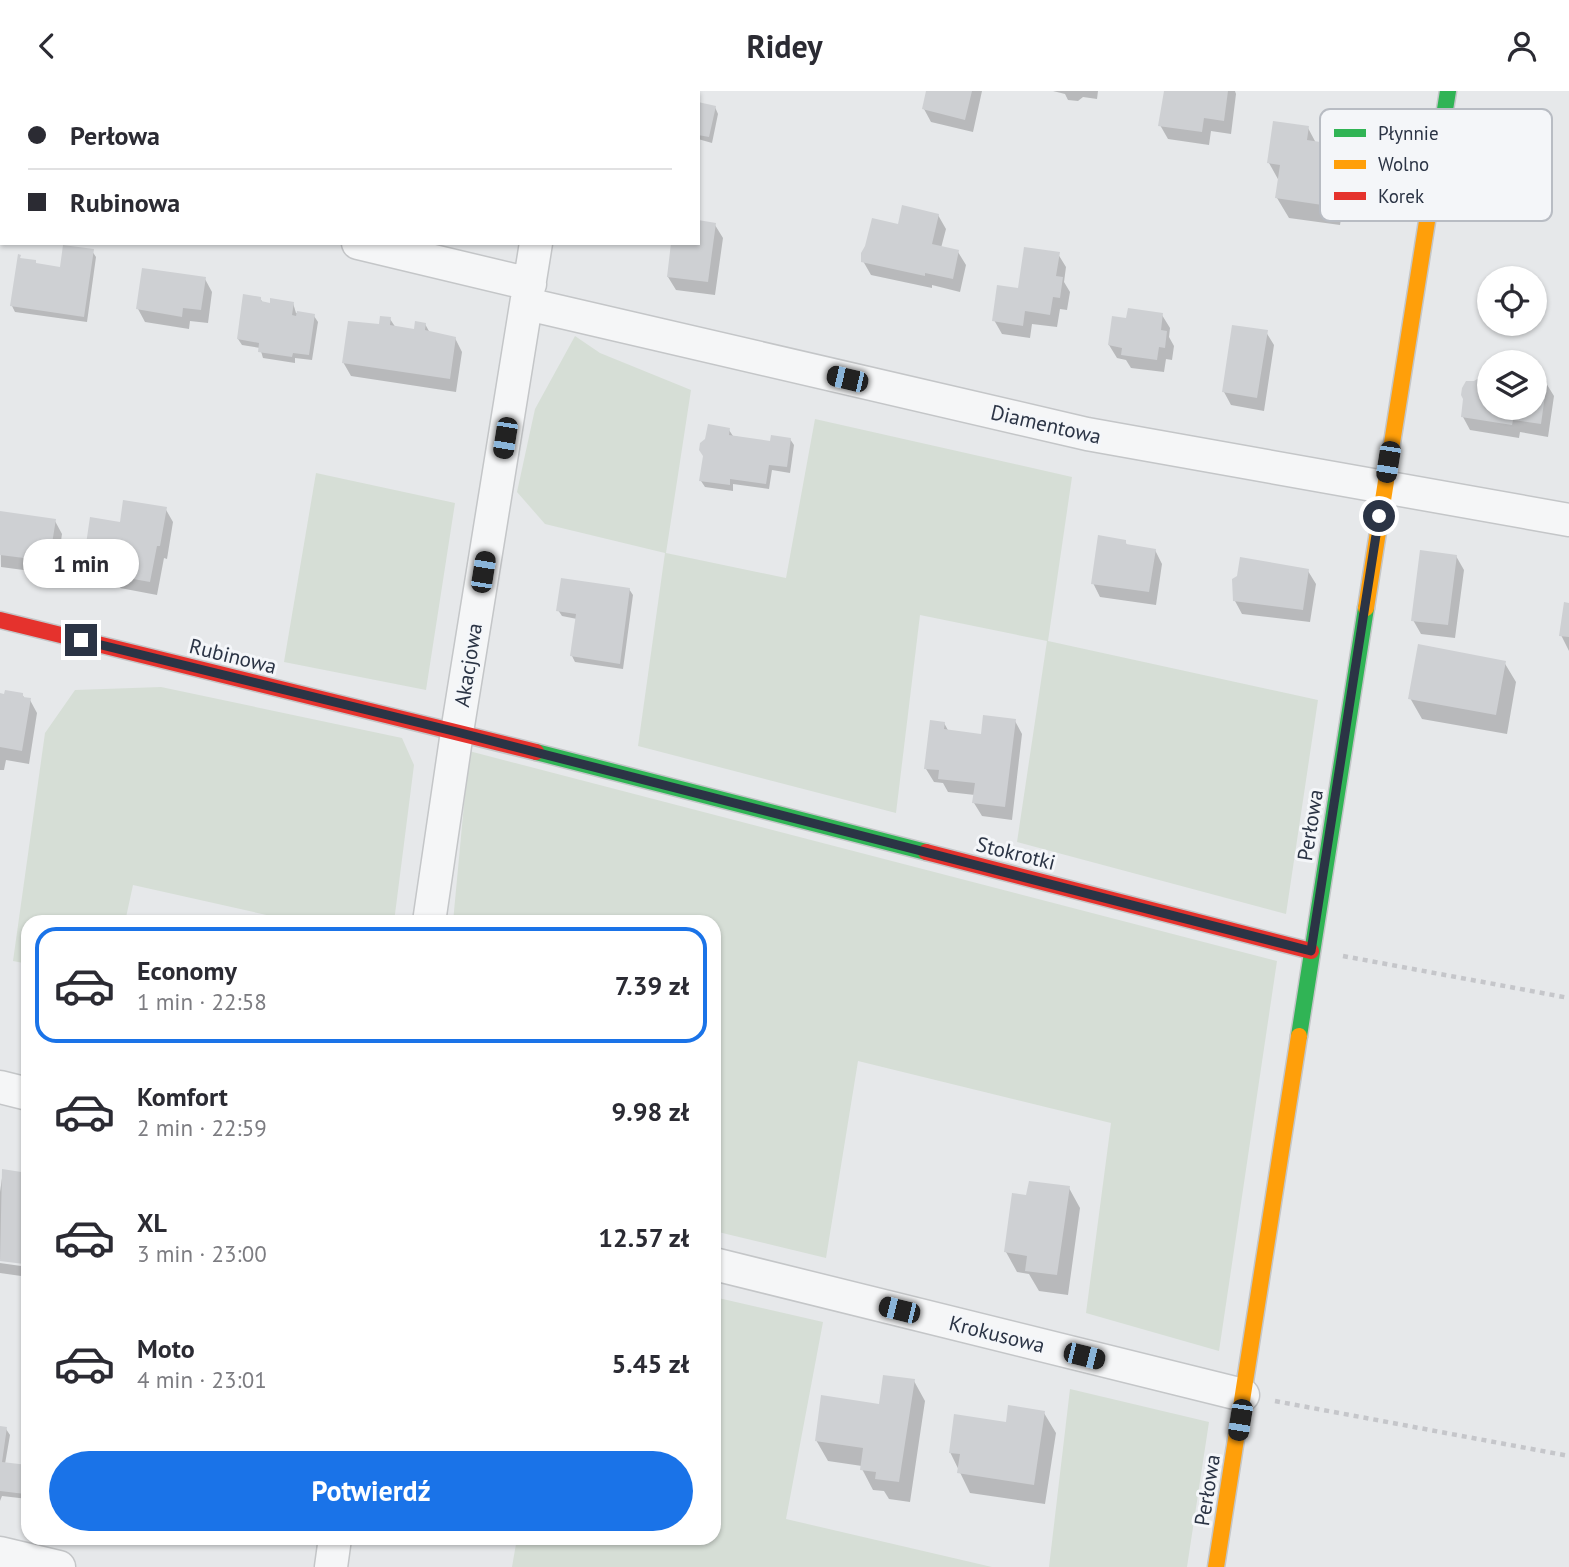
<!DOCTYPE html>
<html lang="pl">
<head>
<meta charset="utf-8">
<style>
	body { margin:0; font-family:"PT Sans",sans-serif; background:#f7f7f7; color:#2b2b33; height:100vh; display:flex; flex-direction:column; font-size:26px; white-space:nowrap }
	* { box-sizing:border-box; margin:0 }
	p { font-size:23px; color:#7c7c81 }
	.icon { flex:none; width:38px; height:38px; fill:none; stroke:currentColor; stroke-width:2; stroke-linecap:round; stroke-linejoin:round }
	.map { position:relative; flex:1; overflow:hidden }
	.drawer { position:absolute; left:21px; top:824px; width:700px; height:630px; display:flex; flex-direction:column; background:#fff; border-radius:21px; box-shadow:0 2px 5px #0004 }
	.drawer>* { flex:none }
	.guide { position:absolute; left:0px; top:0px; width:700px; height:154px; box-shadow:0 2px 5px #0004; display:grid; align-content:center; height:154px; padding:0 28px; background:#fff }
	.controls { position:absolute; left:1477px; top:175px; display:grid; gap:14px }
	.controls a { display:grid; place-items:center; width:70px; height:70px; border-radius:50%; background:#fff; box-shadow:0 2px 5px #0004; font-size:35px }
	.end { position:absolute; width:32px; height:32px; margin:-16px; border:9px solid #2b3445; background:#fff; box-shadow:0 0 0 4px #fff }
	.from { border-radius:50% }
	.bubble { position:absolute; height:49px; border-radius:24px; background:#fff; box-shadow:0 2px 5px #0004; font-size:23px; font-weight:800; line-height:49px; text-align:center }
	.car { position:absolute; width:21px; height:42px; margin:-21px -10px; border-radius:9px; box-shadow:0 0 5px 2px #0007; background:linear-gradient(#222 24%,#8ab4d8 0 40%,#222 0 76%,#8ab4d8 0 86%,#222 0) }
	.guide b { display:flex; align-items:center; gap:24px; height:66px; font-size:26px }
	.guide b+b { border-top:2px solid #e1e1e2 }
	.guide i { width:18px; height:18px; background:#2b2b33 }
	ul { padding:12px 0 0; list-style:none }
	li { display:flex; align-items:center; gap:21px; height:116px; margin:0 14px 10px; padding:0 14px; border:4px solid transparent; border-radius:21px }
	li div { flex:1 }
	li b { display:block; font-size:26px }
	li em { font-style:normal; font-weight:800 }
	li.active { border-color:#1a73e8 }
	li>.icon { width:63px; height:63px; stroke-width:1.5 }
	.button { display:flex; gap:14px; margin-top:auto; padding:14px 28px }
	.button a { flex:1; height:80px; border-radius:42px; background:#1a73e8; color:#fff; font-size:28px; font-weight:800; line-height:80px; text-align:center }
	header { display:flex; justify-content:space-between; align-items:center; height:91px; padding:0 28px; background:#fff; font-size:32px; font-weight:800 }
	.map>svg:first-child { display:block }
	.green { fill:#d6ded6 }
	.shadow { fill:#0003 }
	.building { fill:#ced0d3 }
	.lines { fill:none; stroke-linecap:round; stroke-linejoin:round }
	.street-casing { stroke:#c4c6c8; stroke-width:35 }
	.fast-casing { stroke:#c4c6c8; stroke-width:19 }
	.slow-casing { stroke:#c4c6c8; stroke-width:19 }
	.jam-casing { stroke:#c4c6c8; stroke-width:19 }
	.path { stroke:#c5c6ca; stroke-width:4.5; stroke-dasharray:5 5; stroke-linecap:butt }
	.street { stroke:#f5f6f7; stroke-width:32 }
	.fast { stroke:#30b455; stroke-width:16 }
	.slow { stroke:#ff9f0a; stroke-width:16 }
	.jam { stroke:#e5322d; stroke-width:16 }
	.route { stroke:#2b3445; stroke-width:9 }
	.labels { text-anchor:middle; dominant-baseline:central; stroke-width:6; stroke-linejoin:round; paint-order:stroke }
	.street-label { font-size:21px; fill:#2b3445; stroke:#f4f6f9 }
	.key { fill:#f4f6f9; stroke:#b8bcc3; stroke-width:2 }
	.key-label { font-size:19px; fill:#2b3445 }
</style>
</head>
<body>
<header><svg class="icon" aria-label="back" viewBox="0 0 24 24"><path d="M15 5l-7 7 7 7"/></svg>Ridey<svg class="icon" aria-label="person" viewBox="0 0 24 24"><circle cx="12" cy="8" r="4"/><path d="M4 21q1-7 8-7t8 7"/></svg></header>
<div class="map">
<svg width="1569" height="1476" viewBox="0 0 1569 1476">
	<rect width="100%" height="100%" fill="#e6e8ea"/>
	<path class="green" d="M575,245l25,17 91,37 -25,163 120,25 29,-159 257,58 -24,164 270,59 -32,214 -269,-72 30,-201 -127,-26 -24,198 -258,-67 27,-193 -120,-29 -28,-32 18,-83z
		M316,382l139,30 -29,187 -142,-28z
		M161,596l241,51 12,27 -20,157h-96l-165,-37 -8,37h-97v42l-15,-3 32,-228 30,-43z
		M469,660l808,210 -58,390 -133,-38 25,-190 -253,-62 -32,197 -112,-27v-309h-261z
		M714,1206l109,25 -37,197 206,48h-480l5,-29h197z
		M1070,1298l139,33 -22,145h-138z"/>
	<path class="shadow" d="M169,0h46l1,2h-47z
		M928,0h54l-9,41 -42,-10 -7,-13z
		M1053,0h45l-1,8 -14,-2 -5,4 -10,-1 -3,-6z
		M1166,0h69l1,3 -5,40 -20,-3 -2,14 -41,-6 -8,-14z
		M698,12l17,4 3,7 -6,29 -14,-4z
		M1308,37l8,15 43,6 11,21 -6,40 -21,-3 -3,18 -51,-7 -12,-20 2,-17 -10,-18z
		M938,124l8,14 -5,19 17,4 8,13 -6,27 -28,-7v3l-61,-13 -8,-14 36,-34z
		M715,134l8,13 -8,57 -39,-5 -8,-13z
		M92,160l4,6 -9,65 -72,-10 -3,-6 23,-44 2,3 24,4z
		M1058,163l8,13 -2,15 6,10 -3,18 -7,-1 -3,18 -25,-3 -2,14 -28,-4 -8,-14z
		M205,188l7,13 -4,31 -18,-2 -1,8 -44,-7 -7,-13z
		M260,207l3,5h30l3,10 18,3 4,6 -6,38 -17,-2v5l-32,-5 -3,-10 -18,-3 -4,-6z
		M1162,224l8,13 -1,9 5,9 -2,14 -6,-1 -2,13 -33,-4 -5,-8 -9,-2 -8,-13 19,-25z
		M390,228l6,9 20,3 9,-7 5,9 25,5 7,14 -6,40 -105,-16 -8,-14z
		M1266,241l8,13 -10,66 -33,-6 -7,-13z
		M1485,277l4,1v39h46v-27l11,2 8,13 -6,41 -28,-5 -1,6 -49,-8 -7,-13 11,-34 9,-6z
		M729,339l4,6 38,7 19,-4 4,6 -4,28 -18,-3 -3,19 -36,-5v7l-28,-4 -4,-6z
		M165,417l8,14 -6,37 -3,-1 -7,37 -37,-7 -7,-13 1,-8 -20,-3 -7,-13 35,-27z
		M0,421l55,9 7,13 -5,34 -25,-4 -1,7 -30,-4z
		M1125,451l3,4 27,4 7,14 -6,41 -56,-8 -7,-14z
		M1456,465l8,14 -9,68 -34,-4 -8,-14z
		M1308,480l8,13 -6,38 -68,-8 -7,-13z
		M629,498l4,6 -10,74 -48,-7 -3,-6 5,-37 -15,-3 -4,-6z
		M1569,514v46l-8,-16z
		M1504,571l12,20 -9,52 -85,-15 -12,-21z
		M22,603l3,5 5,1 7,13 -8,51 -23,-4 -2,10h-4v-75z
		M1015,630l7,13 -10,86 -30,-4 -8,-13 1,-8 -27,-3 -5,-9 -9,-1 -8,-13 18,-46 5,9 33,4z
		M3,1080l25,4v88l-28,-4v-67z
		M1069,1097l11,20 -12,87 -29,-4 -10,-17 -12,-2 -11,-20 22,-55z
		M0,1172l28,4v10l-28,-4z
		M914,1290l11,20 -15,101 -21,-3 -5,-8 -11,-1 -11,-21v-3l-34,-5 -12,-21 64,-34z
		M1044,1322l12,20 -11,71 -75,-11 -20,-41 57,-28z
		M0,1337l6,1 4,6 -5,29 23,4v31l-26,-3 -2,5z"/>
	<path class="building" d="M926,0h46l-7,29 -43,-11z
		M1164,0h64l-4,30 -20,-3 -2,14 -44,-6z
		M698,11l18,4 -7,31 -11,-2z
		M1273,30l36,5 -2,14 53,8 -7,42 -21,-3 -3,19 -54,-8 5,-33 -13,-2z
		M902,114l37,9 -7,30 27,6 -6,29 -28,-6v3l-64,-14v-9l4,-7 7,-28 26,6z
		M698,129l18,3 -8,59 -41,-5 4,-34h27z
		M63,154l31,4 -10,68 -74,-11 8,-52 3,1 -1,3 16,2v3l24,4z
		M1024,156l36,5 -4,24 7,1 -3,21 -7,-1 -3,18 -25,-4 -2,15 -31,-5 5,-36 21,3z
		M142,177l64,9 -5,33 -18,-2 -1,9 -46,-8z
		M243,203l18,3v4l9,2v-5l24,4 -2,13 4,1 1,-5 18,3 -6,41 -16,-2 -1,4 -34,-5 1,-9 -22,-4z
		M1128,217l35,5 -2,17 6,1 -2,17 -6,-1 -2,13 -36,-5 1,-7 -14,-3 4,-29 14,2z
		M380,225l11,1 -1,8 24,4 1,-8 11,2 -1,7 31,7 -6,42 -108,-16 6,-42 31,3z
		M1232,234l36,5 -11,68 -35,-6z
		M1483,275l6,1v41h46v-29l12,2 -6,43 -28,-4 -1,5 -51,-8 2,-18 -2,-4 1,-7 4,-7h8l8,-5z
		M708,333l22,4 -1,7 41,6 1,-6 20,3 -4,29 -18,-2 -3,19 -36,-5v6l-31,-4 4,-25 -4,-6 1,-7 5,-4z
		M123,409l44,7 -7,39h-3l-7,36 -39,-7 4,-22 -10,-2 -1,3 -19,-3 5,-34 30,5z
		M0,420l56,8 -6,37 -25,-4 -1,6 -24,-3z
		M1098,444l28,5v4l30,5 -7,43 -58,-8z
		M1420,459l37,5 -9,70 -37,-4z
		M1240,466l69,12 -6,41 -70,-9 -1,-22 5,-3z
		M561,487l69,10 -10,76 -50,-8 6,-42 -20,-3z
		M1564,511l5,1v34l-10,-1z
		M1418,553l88,17 -10,54 -88,-16z
		M5,599l18,3v4l8,1 -9,53 -22,-4v-54l4,1z
		M983,624l33,4 -11,88 -33,-4 3,-20 -37,-4 1,-9 -15,-1 6,-49 15,2 -1,7 37,5z
		M2,1078l26,4v82h-3l-1,9 -24,-3z
		M1029,1090l41,5 -13,89 -32,-4 2,-15 -23,-4 8,-59 14,2z
		M883,1284l32,4 -16,103 -24,-3 1,-7 -16,-2 3,-22 -48,-7 6,-46 58,9z
		M1008,1314l37,6 -11,74 -77,-12 3,-19 -11,-1 5,-39 52,8z
		M0,1335l7,1 -5,35 26,3 -3,29 -25,-3z"/>
	<g class="lines">
		<defs>
			<path id="street" d="M560,2v-2
				M0,68h2
				M358,152l172,41
				M527,213l560,130 482,86
				M429,831l28,-190 79,-489
				M0,996l28,7
				M714,1173l529,131
				M0,1462l59,14
				M331,1476l4,-29"/>
			<path id="fast" d="M1428,124l20,-124
				M536,661l390,100
				M1299,945l67,-428"/>
			<path id="slow" d="M1366,517l62,-393
				M1216,1476l83,-531"/>
			<path id="jam" d="M0,529l536,132
				M926,761l385,99"/>
		</defs>
		<use href="#street" class="street-casing"/>
		<use href="#fast" class="fast-casing"/>
		<use href="#slow" class="slow-casing"/>
		<use href="#jam" class="jam-casing"/>
		<path class="path" d="M1343,865l226,42
			M1275,1310l294,55"/>
		<use href="#street" class="street"/>
		<use href="#fast" class="fast"/>
		<use href="#slow" class="slow"/>
		<use href="#jam" class="jam"/>
	</g>
	<g class="lines">
		<path class="route" d="M81,549l376,92 854,219 68,-435"/>
	</g>
	<g class="labels">
		<g class="street-label">
			<text transform="translate(1046 333) rotate(13)">Diamentowa</text>
			<text transform="translate(233 565) rotate(14)">Rubinowa</text>
			<text transform="translate(468 574) rotate(-81)">Akacjowa</text>
			<text transform="translate(1310 734) rotate(-81)">Perłowa</text>
			<text transform="translate(1016 762) rotate(14)">Stokrotki</text>
			<text transform="translate(997 1243) rotate(14)">Krokusowa</text>
			<text transform="translate(1207 1399) rotate(-81)">Perłowa</text>
		</g>
	</g>
	<rect x="1320" y="18" width="232" height="112" rx="10" class="key"/>
	<rect x="1334" y="38" width="32" height="8" fill="#30b455"/>
	<rect x="1334" y="69" width="32" height="9" fill="#ff9f0a"/>
	<rect x="1334" y="101" width="32" height="8" fill="#e5322d"/>
	<g class="key-label">
		<text x="1378" y="49">Płynnie</text>
		<text x="1378" y="80">Wolno</text>
		<text x="1378" y="112">Korek</text>
	</g>
</svg>
<div class="controls">
<a><svg class="icon" aria-label="locate" viewBox="0 0 24 24"><circle cx="12" cy="12" r="6"/><path d="M12 2v4M12 18v4M2 12h4M18 12h4"/></svg></a>
<a><svg class="icon" aria-label="layers" viewBox="0 0 24 24"><path d="M12 4l9 5-9 5-9-5zM3 14l9 5 9-5"/></svg></a>
</div>
<i class="end from" style="left:1379px;top:425px"></i>
<i class="end" style="left:81px;top:549px"></i>
<div class="bubble" style="left:23px;top:448px;width:116px">1 min</div>
<i class="car" style="left:847px;top:288px;rotate:283deg"></i>
<i class="car" style="left:505px;top:347px;rotate:189deg"></i>
<i class="car" style="left:1388px;top:371px;rotate:189deg"></i>
<i class="car" style="left:483px;top:481px;rotate:9deg"></i>
<i class="car" style="left:899px;top:1219px;rotate:284deg"></i>
<i class="car" style="left:1084px;top:1265px;rotate:104deg"></i>
<i class="car" style="left:1240px;top:1329px;rotate:189deg"></i>
<div class="guide">
<b><i class="from"></i>Perłowa</b>
<b><i></i>Rubinowa</b>
</div>
<section class="drawer">
<ul>
<li class="active"><svg class="icon" aria-label="car" viewBox="0 0 24 24"><path d="M5 17H2v-5l4-1 3-4h7l3 4 3 1v5h-3M9 17h6M6 11h13"/><circle cx="7" cy="17" r="2"/><circle cx="17" cy="17" r="2"/></svg><div><b>Economy</b><p>1 min · 22:58</p></div><em>7.39 zł</em></li>
<li><svg class="icon" aria-label="car" viewBox="0 0 24 24"><path d="M5 17H2v-5l4-1 3-4h7l3 4 3 1v5h-3M9 17h6M6 11h13"/><circle cx="7" cy="17" r="2"/><circle cx="17" cy="17" r="2"/></svg><div><b>Komfort</b><p>2 min · 22:59</p></div><em>9.98 zł</em></li>
<li><svg class="icon" aria-label="car" viewBox="0 0 24 24"><path d="M5 17H2v-5l4-1 3-4h7l3 4 3 1v5h-3M9 17h6M6 11h13"/><circle cx="7" cy="17" r="2"/><circle cx="17" cy="17" r="2"/></svg><div><b>XL</b><p>3 min · 23:00</p></div><em>12.57 zł</em></li>
<li><svg class="icon" aria-label="car" viewBox="0 0 24 24"><path d="M5 17H2v-5l4-1 3-4h7l3 4 3 1v5h-3M9 17h6M6 11h13"/><circle cx="7" cy="17" r="2"/><circle cx="17" cy="17" r="2"/></svg><div><b>Moto</b><p>4 min · 23:01</p></div><em>5.45 zł</em></li>
</ul>
<div class="button"><a>Potwierdź</a></div>
</section>
</div>
</body>
</html>
